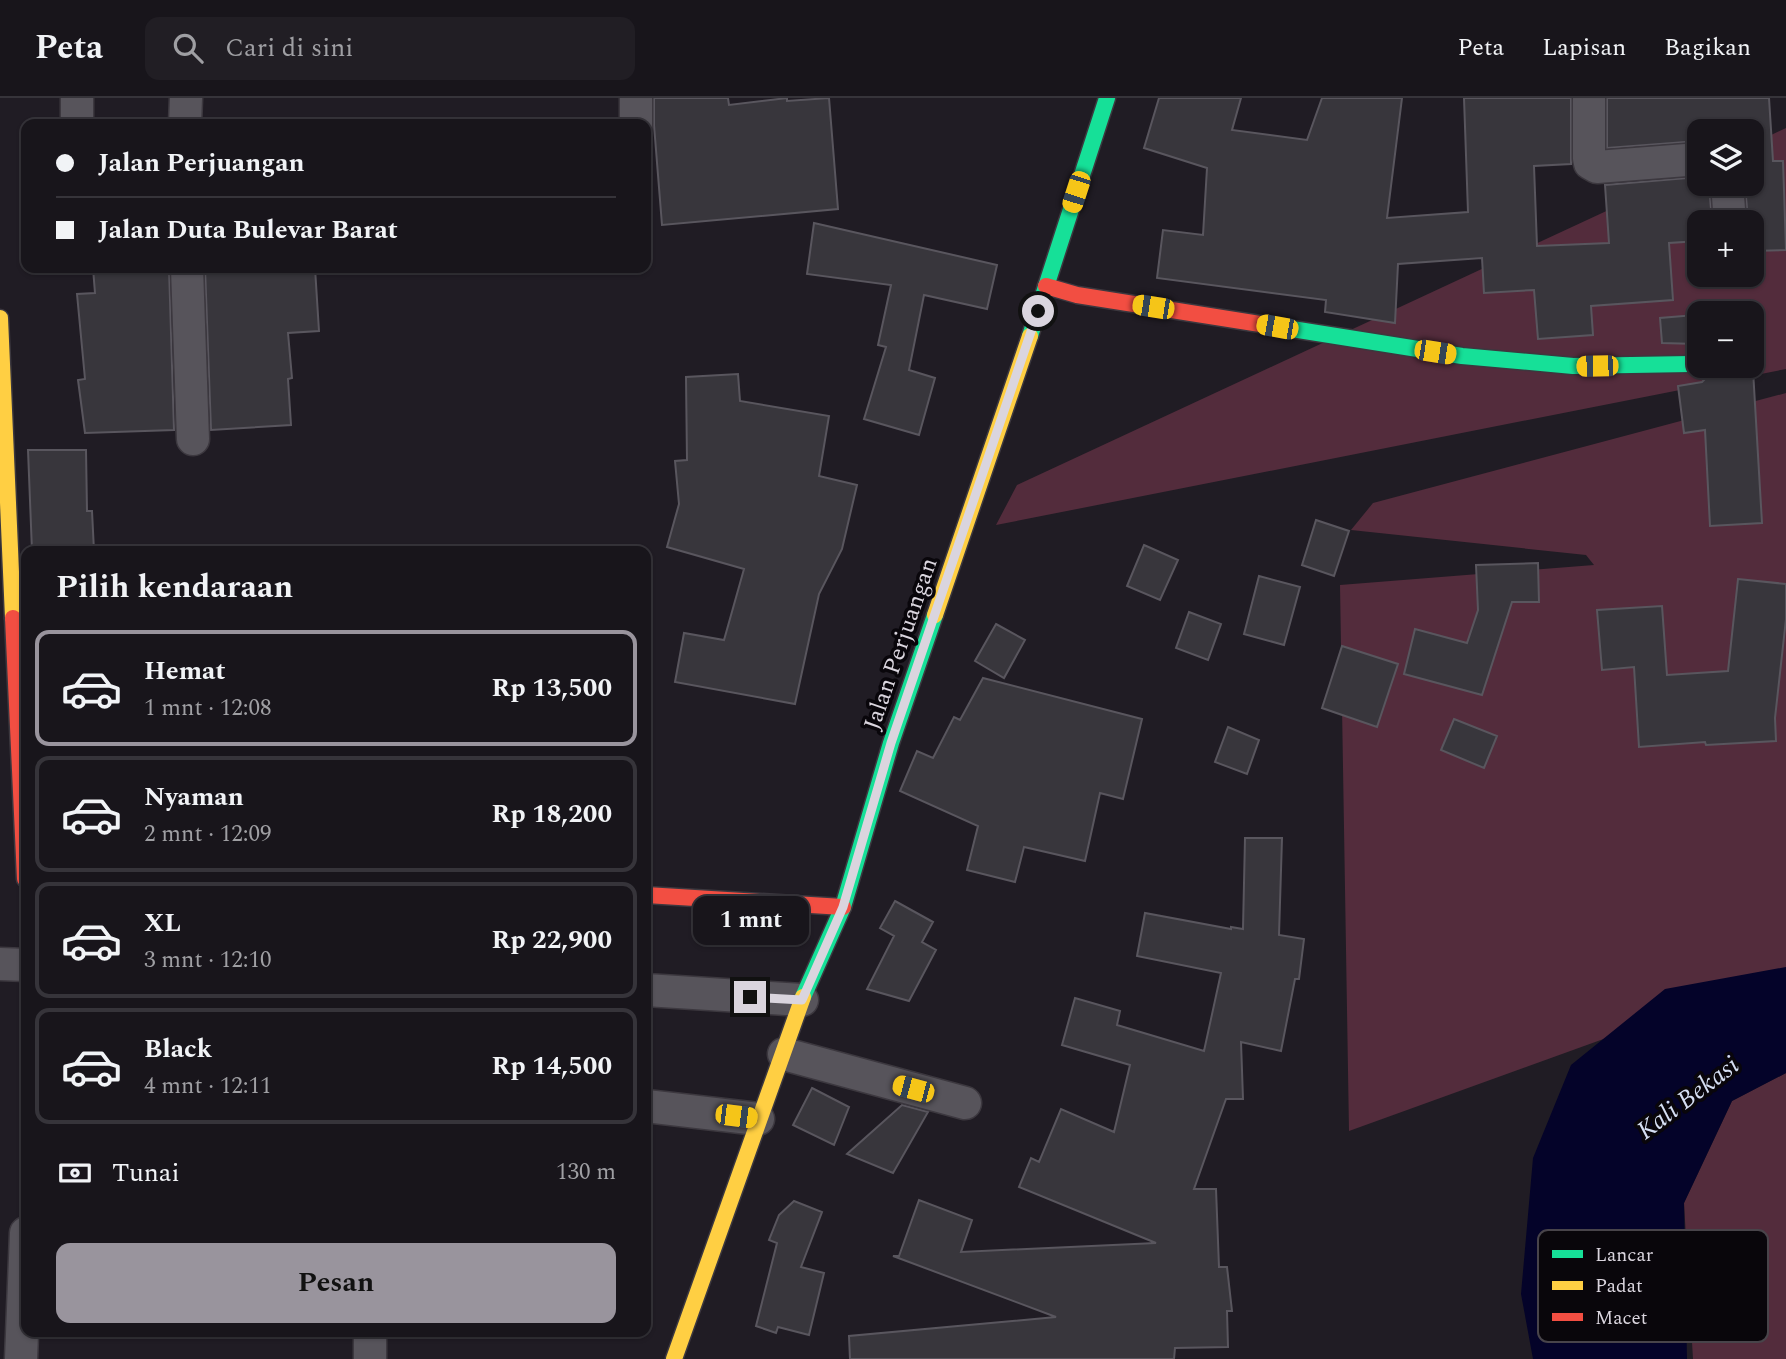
<!DOCTYPE html>
<html lang="id">
<head>
<meta charset="utf-8">
<style>
	body { margin:0; font-family:Spectral,serif; background:#211e24; color:#f1f3f6; height:100vh; display:flex; flex-direction:column; font-size:26px; white-space:nowrap }
	* { box-sizing:border-box; margin:0 }
	p { font-size:23px; color:#9f9fa3 }
	.icon { flex:none; width:38px; height:38px; fill:none; stroke:currentColor; stroke-width:2; stroke-linecap:round; stroke-linejoin:round }
	.map { position:relative; flex:1; overflow:hidden }
	.panel { position:absolute; left:21px; top:448px; width:630px; height:791px; display:flex; flex-direction:column; background:#18151b; border-radius:14px; box-shadow:0 2px 5px #0004,0 0 0 2px #36343a }
	.panel>* { flex:none }
	.guide { position:absolute; left:21px; top:21px; width:630px; height:154px; border-radius:14px; box-shadow:0 2px 5px #0004,0 0 0 2px #36343a; display:grid; align-content:center; height:154px; padding:0 35px; background:#18151b }
	.buttons { position:absolute; left:1687px; top:21px; display:grid; gap:14px }
	.buttons a { display:grid; place-items:center; width:77px; height:77px; border-radius:14px; background:#18151b; box-shadow:0 2px 5px #0004,0 0 0 2px #36343a; font-size:35px }
	.end { position:absolute; width:32px; height:32px; margin:-16px; border:9px solid #dad5de; background:#111; box-shadow:0 0 0 4px #111 }
	.from { border-radius:50% }
	.bubble { position:absolute; height:49px; border-radius:14px; background:#18151b; box-shadow:0 2px 5px #0004,0 0 0 2px #36343a; font-size:23px; font-weight:700; line-height:49px; text-align:center }
	.car { position:absolute; width:21px; height:42px; margin:-21px -10px; border-radius:9px; box-shadow:0 0 5px 2px #0007; background:linear-gradient(#f5c518 24%,#345 0 40%,#f5c518 0 76%,#345 0 86%,#f5c518 0) }
	.guide b { display:flex; align-items:center; gap:24px; height:66px; font-size:26px }
	.guide b+b { border-top:2px solid #36343a }
	.guide i { width:18px; height:18px; background:#f1f3f6 }
	ul { padding:0; list-style:none }
	li { display:flex; align-items:center; gap:21px; height:116px; margin:0 14px 10px; padding:0 21px; border:4px solid #36343a; border-radius:14px }
	li div { flex:1 }
	li b { display:block; font-size:26px }
	li em { font-style:normal; font-weight:700 }
	li.on { border-color:#99949d }
	li>.icon { width:63px; height:63px; stroke-width:1.5 }
	h2 { padding:0 35px; font-size:32px; line-height:84px }
	.pay { display:flex; align-items:center; gap:18px; height:77px; padding:0 35px; font-size:26px }
	.pay p { margin-inline-start:auto }
	.button { display:flex; gap:14px; margin-top:auto; padding:14px 35px }
	.button a { flex:1; height:80px; border-radius:14px; background:#99949d; color:#111; font-size:28px; font-weight:700; line-height:80px; text-align:center }
	header { display:flex; align-items:center; gap:42px; box-sizing:border-box; height:98px; padding:0 35px; background:#18151b; border-bottom:2px solid #36343a }
	header strong { font-size:33px }
	nav { display:flex; gap:38px; margin-inline-start:auto; font-size:24px }
	.search { width:490px; height:63px; background:#211e24; display:flex; align-items:center; gap:18px; box-sizing:border-box; padding:0 24px; border-radius:14px; color:#9f9fa3; font-size:26px }
	.map>svg:first-child { display:block }
	.green { fill:#532c3c; fill-rule:evenodd }
	.water { fill:#040329 }
	.building { fill:#38363c; stroke:#59565e; stroke-width:2 }
	.lines { fill:none; stroke-linecap:round; stroke-linejoin:round }
	.street-casing { stroke:#3c383f; stroke-width:35 }
	.fast-casing { stroke:#3c383f; stroke-width:19 }
	.slow-casing { stroke:#3c383f; stroke-width:19 }
	.jam-casing { stroke:#3c383f; stroke-width:19 }
	.street { stroke:#57545b; stroke-width:32 }
	.fast { stroke:#16e098; stroke-width:16 }
	.slow { stroke:#ffcf43; stroke-width:16 }
	.jam { stroke:#f24e42; stroke-width:16 }
	.route { stroke:#dad5de; stroke-width:9 }
	.labels { text-anchor:middle; dominant-baseline:central; stroke-width:7; stroke-linejoin:round; paint-order:stroke }
	.street-label { font-size:24px; fill:#dad5de; stroke:#09060b }
	.water-label { font-size:26px; font-style:italic; fill:#d5def2; stroke:#09060b }
	.key { fill:#09060b; stroke:#48444a; stroke-width:2 }
	.key-label { font-size:19px; fill:#dad5de }
</style>
</head>
<body>
<header>
<strong>Peta</strong>
<div class="search"><svg class="icon" aria-label="search" viewBox="0 0 24 24"><circle cx="10" cy="10" r="6"/><path d="M15 15l6 6"/></svg>Cari di sini</div>
<nav><a>Peta</a><a>Lapisan</a><a>Bagikan</a></nav>
</header>
<div class="map">
<svg width="1786" height="1261" viewBox="0 0 1786 1261">
	<rect width="100%" height="100%" fill="#201c24"/>
	<path class="green" d="M1786,30v241l-790,156 21,-40 682,-317v16h53v-40zM1699,124h53v53h-53zM1699,215h53v53h-53z
		M1786,295v580l-437,158 -9,-546 254,-20 -8,-10 -235,-25 22,-27z
		M1786,975v286h-93l-9,-156 48,-102z"/>
	<path class="water" d="M1786,869v106l-54,28 -48,102 3,156h-154l-12,-65 12,-136 38,-93 94,-76z"/>
	<path class="building" d="M654,0h74l1,7 58,-7v3l42,-3 9,111 -176,16 -8,-100z
		M1159,0h82l-9,32 75,10 15,-42h80l-15,120 81,-6 -4,-114h107v66l-37,2 3,80 72,-3 -4,-58 94,-8v7h10l3,38h-13v19l-30,2 4,57 -82,6 2,29 -55,4 -4,-49 -50,3 -2,-35 -84,6 -3,59 -70,-11 1,-12 -169,-22 6,-48 40,5 4,-67 -63,-20z
		M1607,0h162l4,63h10l3,89 -34,1v-29h-4l-3,-38h7v-53h-53v10l-92,7z
		M814,125l183,42 -10,44 -63,-14 -15,75 26,8 -16,57 -55,-16 22,-72 -8,-2 13,-60 -84,-11z
		M93,170h76l5,162 -89,3 -7,-53 7,-1 -8,-85 18,-1z
		M205,170h110l4,63 -31,2 4,45 -4,1 3,46 -80,5z
		M1695,217l2,29 -35,-1 -2,-25z
		M1752,255l10,170 -52,3 -5,-96 -21,3 -6,-47 24,-4 7,-7 2,-9h41z
		M738,276l2,27 89,15 -10,60 38,9 -15,64 -23,45 -24,110 -120,-22 9,-49 40,7 20,-71 -77,-22 12,-43 -4,-43 12,-1 -1,-83z
		M28,352h58l1,61h5l2,40h-62z
		M1316,422l33,11 -15,45 -32,-11z
		M1144,447l34,15 -18,40 -33,-14z
		M1538,465l1,39h-27l-30,93 -78,-21 11,-45 52,14 11,-33 -2,-45z
		M1259,478l41,11 -16,58 -40,-11z
		M1738,481l48,5v35l-11,99 1,23 -70,4 -1,-3 -66,5 -5,-80 -32,3 -5,-60 65,-4 5,69 61,-4z
		M1189,514l32,12 -13,36 -32,-12z
		M996,526l29,16 -21,38 -29,-17z
		M1342,548l56,18 -21,63 -55,-19z
		M983,580l159,41 -19,80 -23,-6 -15,68 -61,-14 -9,35 -48,-12 11,-44 -78,-35 17,-40 16,7 21,-41 6,3z
		M1454,621l43,17 -13,32 -43,-18z
		M1228,629l31,13 -12,34 -32,-12z
		M1245,740h37l-3,97 25,4 -5,40h-4l-14,72 -40,-9 2,57h-17l-32,90h22l3,78h8l5,44h-5l1,36 -53,1 -1,11h-324l-1,-23 207,-19 -163,-61h6l20,-56 53,20 -11,32 195,-9 -137,-56 12,-29 8,4 22,-53 53,23 16,-67 -68,-20 13,-47 45,13 -3,14 87,26 17,-78 -84,-17 8,-43 86,16v-2l12,2z
		M895,803l38,21 -11,20 14,8 -27,51 -42,-12 27,-53 -14,-8z
		M812,990l37,19 -15,38 -41,-20z
		M902,1007l26,7 -35,61 -46,-19z
		M794,1103l28,11 -21,55 23,6 -15,62 -31,-8 -2,6 -20,-7 21,-83 -8,-3 10,-25z"/>
	<g class="lines">
		<defs>
			<path id="street" d="M636,0v26
				M1589,0v60l1,5 7,4 102,-8
				M77,26v-26
				M185,26l1,-26
				M1727,86l3,38
				M187,170l6,171
				M0,866l26,1
				M646,892l156,10
				M784,956l181,49
				M646,1008l112,13
				M21,1261l5,-126
				M370,1261v-27"/>
			<path id="fast" d="M1273,228l189,30 111,10 117,-2
				M1030,238l77,-238
				M803,899l40,-90 48,-164 44,-128"/>
			<path id="slow" d="M0,220l13,300
				M935,517l95,-279
				M674,1261l129,-362"/>
			<path id="jam" d="M1046,188l31,9 196,31
				M13,520l12,261
				M646,797l197,12"/>
		</defs>
		<use href="#street" class="street-casing"/>
		<use href="#fast" class="fast-casing"/>
		<use href="#slow" class="slow-casing"/>
		<use href="#jam" class="jam-casing"/>
		<use href="#street" class="street"/>
		<use href="#fast" class="fast"/>
		<use href="#slow" class="slow"/>
		<use href="#jam" class="jam"/>
	</g>
	<g class="lines">
		<path class="route" d="M750,899l52,3 41,-93 48,-164 147,-432"/>
	</g>
	<g class="labels">
		<g class="street-label">
			<text transform="translate(901 546) rotate(-71)">Jalan Perjuangan</text>
		</g>
		<g class="water-label">
			<text transform="translate(1688 1000) rotate(-37)">Kali Bekasi</text>
		</g>
	</g>
	<rect x="1538" y="1132" width="230" height="112" rx="10" class="key"/>
	<rect x="1552" y="1152" width="31" height="8" fill="#16e098"/>
	<rect x="1552" y="1183" width="31" height="9" fill="#ffcf43"/>
	<rect x="1552" y="1215" width="31" height="8" fill="#f24e42"/>
	<g class="key-label">
		<text x="1595" y="1163">Lancar</text>
		<text x="1595" y="1194">Padat</text>
		<text x="1595" y="1226">Macet</text>
	</g>
</svg>
<div class="buttons">
<a><svg class="icon" aria-label="layers" viewBox="0 0 24 24"><path d="M12 4l9 5-9 5-9-5zM3 14l9 5 9-5"/></svg></a>
<a>+</a>
<a>−</a>
</div>
<i class="end from" style="left:1038px;top:213px"></i>
<i class="end" style="left:750px;top:899px"></i>
<div class="bubble" style="left:693px;top:798px;width:116px">1 mnt</div>
<i class="car" style="left:1076px;top:94px;rotate:198deg"></i>
<i class="car" style="left:1153px;top:209px;rotate:279deg"></i>
<i class="car" style="left:1277px;top:229px;rotate:280deg"></i>
<i class="car" style="left:1435px;top:254px;rotate:99deg"></i>
<i class="car" style="left:1597px;top:268px;rotate:269deg"></i>
<i class="car" style="left:913px;top:991px;rotate:285deg"></i>
<i class="car" style="left:736px;top:1018px;rotate:97deg"></i>
<div class="guide">
<b><i class="from"></i>Jalan Perjuangan</b>
<b><i></i>Jalan Duta Bulevar Barat</b>
</div>
<section class="panel">
<h2>Pilih kendaraan</h2>
<ul>
<li class="on"><svg class="icon" aria-label="car" viewBox="0 0 24 24"><path d="M5 17H2v-5l4-1 3-4h7l3 4 3 1v5h-3M9 17h6M6 11h13"/><circle cx="7" cy="17" r="2"/><circle cx="17" cy="17" r="2"/></svg><div><b>Hemat</b><p>1 mnt · 12:08</p></div><em>Rp 13,500</em></li>
<li><svg class="icon" aria-label="car" viewBox="0 0 24 24"><path d="M5 17H2v-5l4-1 3-4h7l3 4 3 1v5h-3M9 17h6M6 11h13"/><circle cx="7" cy="17" r="2"/><circle cx="17" cy="17" r="2"/></svg><div><b>Nyaman</b><p>2 mnt · 12:09</p></div><em>Rp 18,200</em></li>
<li><svg class="icon" aria-label="car" viewBox="0 0 24 24"><path d="M5 17H2v-5l4-1 3-4h7l3 4 3 1v5h-3M9 17h6M6 11h13"/><circle cx="7" cy="17" r="2"/><circle cx="17" cy="17" r="2"/></svg><div><b>XL</b><p>3 mnt · 12:10</p></div><em>Rp 22,900</em></li>
<li><svg class="icon" aria-label="car" viewBox="0 0 24 24"><path d="M5 17H2v-5l4-1 3-4h7l3 4 3 1v5h-3M9 17h6M6 11h13"/><circle cx="7" cy="17" r="2"/><circle cx="17" cy="17" r="2"/></svg><div><b>Black</b><p>4 mnt · 12:11</p></div><em>Rp 14,500</em></li>
</ul>
<div class="pay"><svg class="icon" aria-label="cash" viewBox="0 0 24 24"><path d="M3 7h18v10H3z"/><circle cx="12" cy="12" r="2"/></svg>Tunai<p>130 m</p></div>
<div class="button"><a>Pesan</a></div>
</section>
</div>
</body>
</html>
